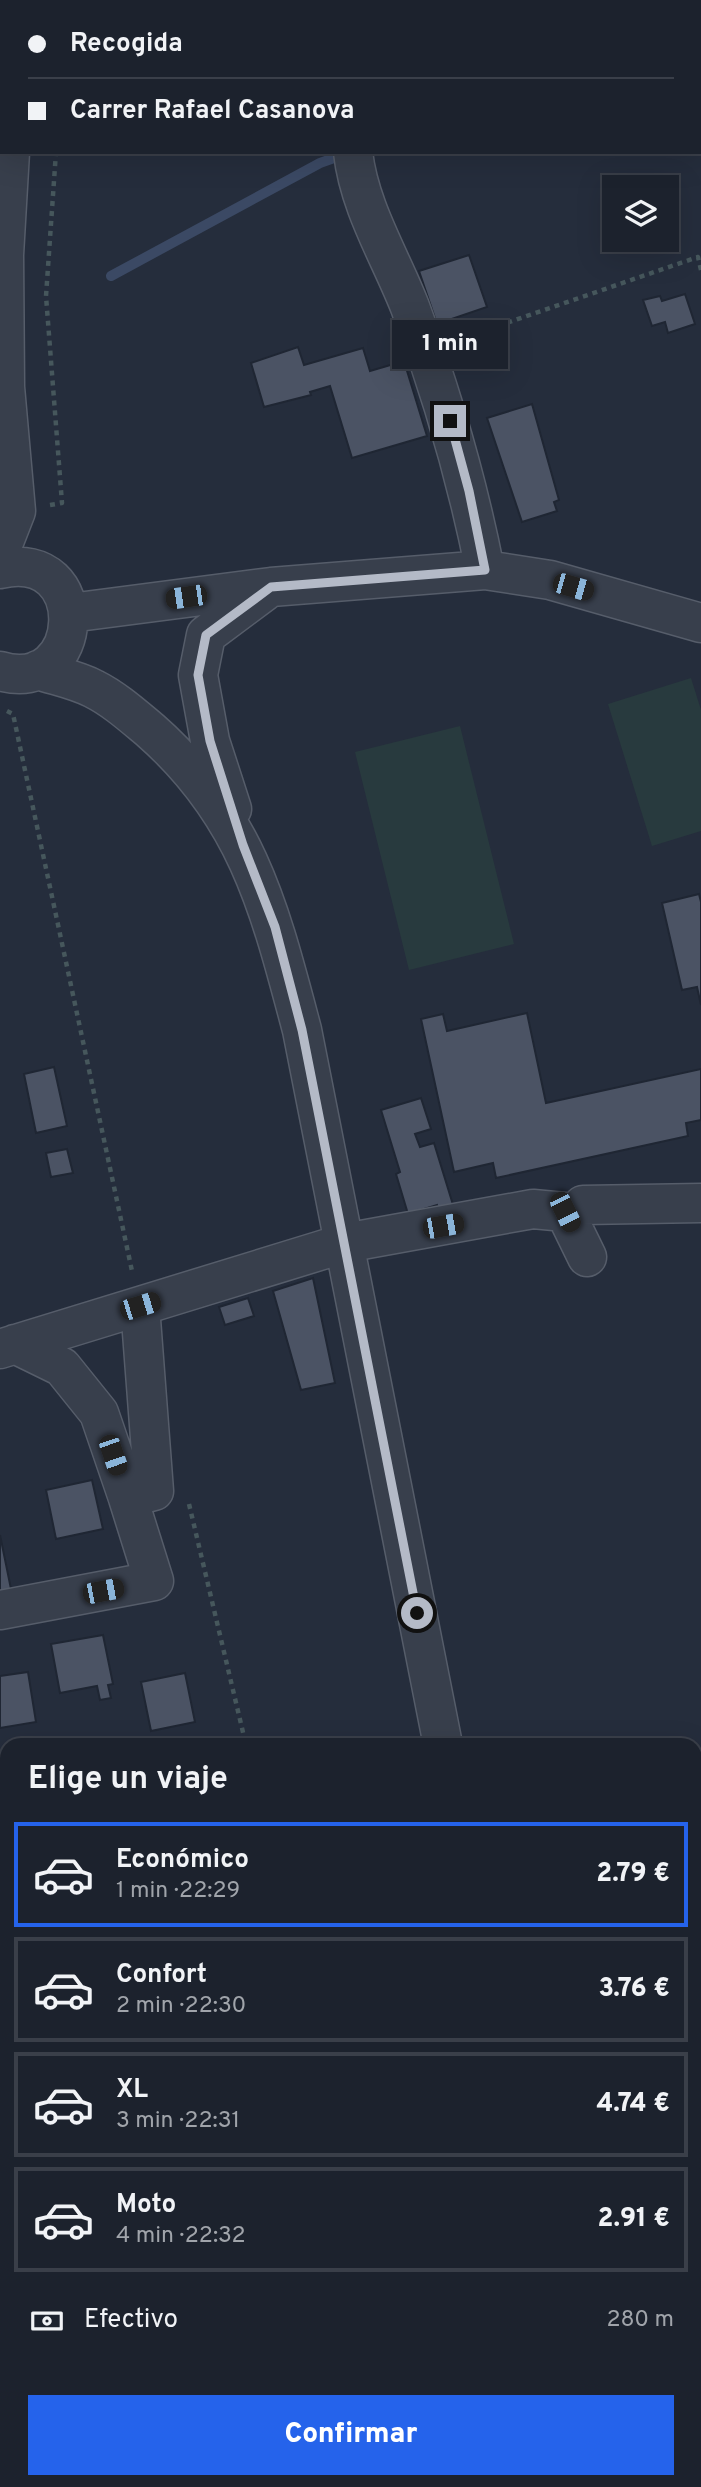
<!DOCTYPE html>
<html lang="es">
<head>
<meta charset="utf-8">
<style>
	body { margin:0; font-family:Overpass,sans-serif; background:#252a35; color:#f1f3f6; height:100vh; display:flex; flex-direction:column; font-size:26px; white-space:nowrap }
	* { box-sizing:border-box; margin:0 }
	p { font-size:23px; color:#a0a4aa }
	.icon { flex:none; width:38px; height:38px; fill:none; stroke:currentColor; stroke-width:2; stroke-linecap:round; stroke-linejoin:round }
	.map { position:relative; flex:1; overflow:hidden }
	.side { position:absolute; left:0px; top:1738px; width:702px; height:751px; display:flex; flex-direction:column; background:#1c222d; border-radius:21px 21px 0 0; box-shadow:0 7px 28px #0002,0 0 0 2px #3a3f49 }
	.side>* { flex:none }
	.guide { position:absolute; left:0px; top:0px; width:702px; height:154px; box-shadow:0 7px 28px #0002,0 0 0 2px #3a3f49; display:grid; align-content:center; height:154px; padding:0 28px; background:#1c222d }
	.tools { position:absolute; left:602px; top:175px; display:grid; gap:14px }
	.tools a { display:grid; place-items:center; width:77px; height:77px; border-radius:0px; background:#1c222d; box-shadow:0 7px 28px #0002,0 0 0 2px #3a3f49; font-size:35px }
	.end { position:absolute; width:32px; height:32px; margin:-16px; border:9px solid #b4bac7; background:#111; box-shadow:0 0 0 4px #111 }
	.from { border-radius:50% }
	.bubble { position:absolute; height:49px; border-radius:0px; background:#1c222d; box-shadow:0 7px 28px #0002,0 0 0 2px #3a3f49; font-size:23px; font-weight:800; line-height:49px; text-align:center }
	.car { position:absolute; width:21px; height:42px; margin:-21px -10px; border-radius:9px; box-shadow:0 0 5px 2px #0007; background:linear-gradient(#222 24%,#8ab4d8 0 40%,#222 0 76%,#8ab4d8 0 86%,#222 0) }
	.guide b { display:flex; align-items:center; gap:24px; height:66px; font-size:26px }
	.guide b+b { border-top:2px solid #3a3f49 }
	.guide i { width:18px; height:18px; background:#f1f3f6 }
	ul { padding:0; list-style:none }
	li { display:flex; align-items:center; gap:21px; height:105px; margin:0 14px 10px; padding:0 14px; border:4px solid #3a3f49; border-radius:0px }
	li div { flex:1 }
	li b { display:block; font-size:26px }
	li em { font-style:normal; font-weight:800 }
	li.active { border-color:#2563eb }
	li>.icon { width:63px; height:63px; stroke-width:1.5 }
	h2 { padding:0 28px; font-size:32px; line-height:84px }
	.pay { display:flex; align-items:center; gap:18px; height:77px; padding:0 28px; font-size:26px }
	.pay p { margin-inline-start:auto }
	.action { display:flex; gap:14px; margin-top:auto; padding:14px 28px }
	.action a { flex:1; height:80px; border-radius:0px; background:#2563eb; color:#fff; font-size:28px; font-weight:800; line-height:80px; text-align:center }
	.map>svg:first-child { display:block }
	.green { fill:#283a3e }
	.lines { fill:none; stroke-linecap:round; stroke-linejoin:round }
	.stream { stroke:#3b4964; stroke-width:10 }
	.building { fill:#4b5364; stroke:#1f2633; stroke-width:2 }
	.minor-casing { stroke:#565d6a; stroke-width:41 }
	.path { stroke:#46575c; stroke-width:4.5; stroke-dasharray:5 5; stroke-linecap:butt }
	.minor { stroke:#383f4c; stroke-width:38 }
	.route { stroke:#b4bac7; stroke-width:9 }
</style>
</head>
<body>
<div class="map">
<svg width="701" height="2487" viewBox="0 0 701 2487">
	<rect width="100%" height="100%" fill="#252d3c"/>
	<path class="green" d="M691,678l10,32v121l-49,15 -44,-142z
		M460,726l54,218 -105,26 -54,-218z"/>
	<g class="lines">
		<path class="stream" d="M700,33h1
			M111,276l209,-113 28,-10
			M0,2217l7,-1"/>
	</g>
	<path class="building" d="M469,255l18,52 -50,17 -18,-53z
		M685,294l10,30 -27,9 -3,-11 -13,4 -9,-26 17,-4 2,5z
		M298,347l6,18 59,-17 7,23 34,-10 23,75 -75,22 -22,-72 -20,6 1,3 -47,12 -13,-44z
		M532,404l27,96 -5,2 3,9 -35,11 -35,-104z
		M699,894l2,8v103l-4,-18 -15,3 -20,-87z
		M527,1013l19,90 155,-34v51l-15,3 2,13 -192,42 -3,-15 -39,9 -33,-153 22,-5 4,17z
		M54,1067l13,59 -31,7 -12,-59z
		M421,1098l10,31 -16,5 5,13 14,-4 20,65 -15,4 -2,-7 -29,9 -12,-40 4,-2 -19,-62z
		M67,1149l6,24 -22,4 -5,-24z
		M313,1278l22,105 -34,7 -28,-99z
		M248,1298l6,18 -29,9 -6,-18z
		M92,1480l11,49 -47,10 -10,-49z
		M0,1535l11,54 -11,2z
		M103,1635l10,49 -5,1 3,13 -11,2 -3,-14 -37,7 -9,-49z
		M28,1672l8,50 -36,6v-52z
		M185,1673l10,49 -44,9 -10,-49z
		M7,1754v17l-7,1v-17z
		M461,2482h56l1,5h-56z"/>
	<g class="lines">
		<defs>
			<path id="minor" d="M30,2l1,-2
				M376,2l1,-2
				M0,89h2
				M353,152c6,55 37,104 57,155 32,87 57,172 75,263
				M0,552l16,-41 -11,-124 -1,-132 6,-103
				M0,569c95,-22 87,128 0,102
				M70,613l201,-26 214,-17 65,10 151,43
				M38,670c18,6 39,10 56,19 20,10 38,26 56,41 98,86 120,180 152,300l141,715
				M232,809l-22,-68 -12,-66 8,-40 63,-47
				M583,1205l118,-2
				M15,1344l47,23 37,46 29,85 26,-7 -14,-185
				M0,1349l345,-106 188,-34 32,3 22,45
				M0,1610l154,-29 -26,-83
				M695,2099l6,-2
				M590,2482l1,5"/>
		</defs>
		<use href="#minor" class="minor-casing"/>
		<path class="path" d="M75,2l1,-2
			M460,339l238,-82 3,13
			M50,505l12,-2 -16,-207 10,-144
			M7,711l6,3 119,557
			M189,1504l57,241
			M695,1884l6,-10
			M0,2240h7
			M411,2482l1,5"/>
		<use href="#minor" class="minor"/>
	</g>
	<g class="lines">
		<path class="route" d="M417,1613l-115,-583 -27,-103 -32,-82 -33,-104 -12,-66 8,-40 65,-48 214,-17 -16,-79 -19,-70"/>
	</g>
</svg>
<div class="tools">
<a><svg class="icon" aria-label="layers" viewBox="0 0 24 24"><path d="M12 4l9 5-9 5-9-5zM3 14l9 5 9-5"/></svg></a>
</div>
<i class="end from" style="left:417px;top:1613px"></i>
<i class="end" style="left:450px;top:421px"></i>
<div class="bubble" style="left:392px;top:320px;width:116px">1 min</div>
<i class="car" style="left:573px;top:587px;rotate:106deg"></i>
<i class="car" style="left:186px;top:597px;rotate:262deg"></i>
<i class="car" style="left:565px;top:1212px;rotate:154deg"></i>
<i class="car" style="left:443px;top:1226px;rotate:80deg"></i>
<i class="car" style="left:140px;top:1306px;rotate:73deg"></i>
<i class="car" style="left:113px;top:1455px;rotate:161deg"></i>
<i class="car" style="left:103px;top:1591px;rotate:79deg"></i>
<div class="guide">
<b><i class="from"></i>Recogida</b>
<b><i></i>Carrer Rafael Casanova</b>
</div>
<section class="side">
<h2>Elige un viaje</h2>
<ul>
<li class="active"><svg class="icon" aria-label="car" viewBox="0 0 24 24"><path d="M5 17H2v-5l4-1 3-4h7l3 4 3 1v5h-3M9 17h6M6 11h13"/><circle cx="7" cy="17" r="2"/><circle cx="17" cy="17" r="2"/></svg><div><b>Económico</b><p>1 min · 22:29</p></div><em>2.79 €</em></li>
<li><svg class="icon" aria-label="car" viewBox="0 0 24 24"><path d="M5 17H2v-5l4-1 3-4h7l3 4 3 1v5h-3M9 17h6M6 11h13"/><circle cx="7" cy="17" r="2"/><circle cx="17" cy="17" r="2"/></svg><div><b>Confort</b><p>2 min · 22:30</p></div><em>3.76 €</em></li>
<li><svg class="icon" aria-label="car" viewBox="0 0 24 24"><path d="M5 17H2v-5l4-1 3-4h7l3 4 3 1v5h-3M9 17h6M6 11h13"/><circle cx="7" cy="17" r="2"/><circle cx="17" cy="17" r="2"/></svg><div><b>XL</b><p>3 min · 22:31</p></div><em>4.74 €</em></li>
<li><svg class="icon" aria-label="car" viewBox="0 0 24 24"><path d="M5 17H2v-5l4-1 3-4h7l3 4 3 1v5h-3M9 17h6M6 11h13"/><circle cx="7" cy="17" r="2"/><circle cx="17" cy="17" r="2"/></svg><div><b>Moto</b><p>4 min · 22:32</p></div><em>2.91 €</em></li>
</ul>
<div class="pay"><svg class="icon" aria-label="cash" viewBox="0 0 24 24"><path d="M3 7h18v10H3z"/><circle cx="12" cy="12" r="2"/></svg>Efectivo<p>280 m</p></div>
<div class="action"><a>Confirmar</a></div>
</section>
</div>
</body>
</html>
